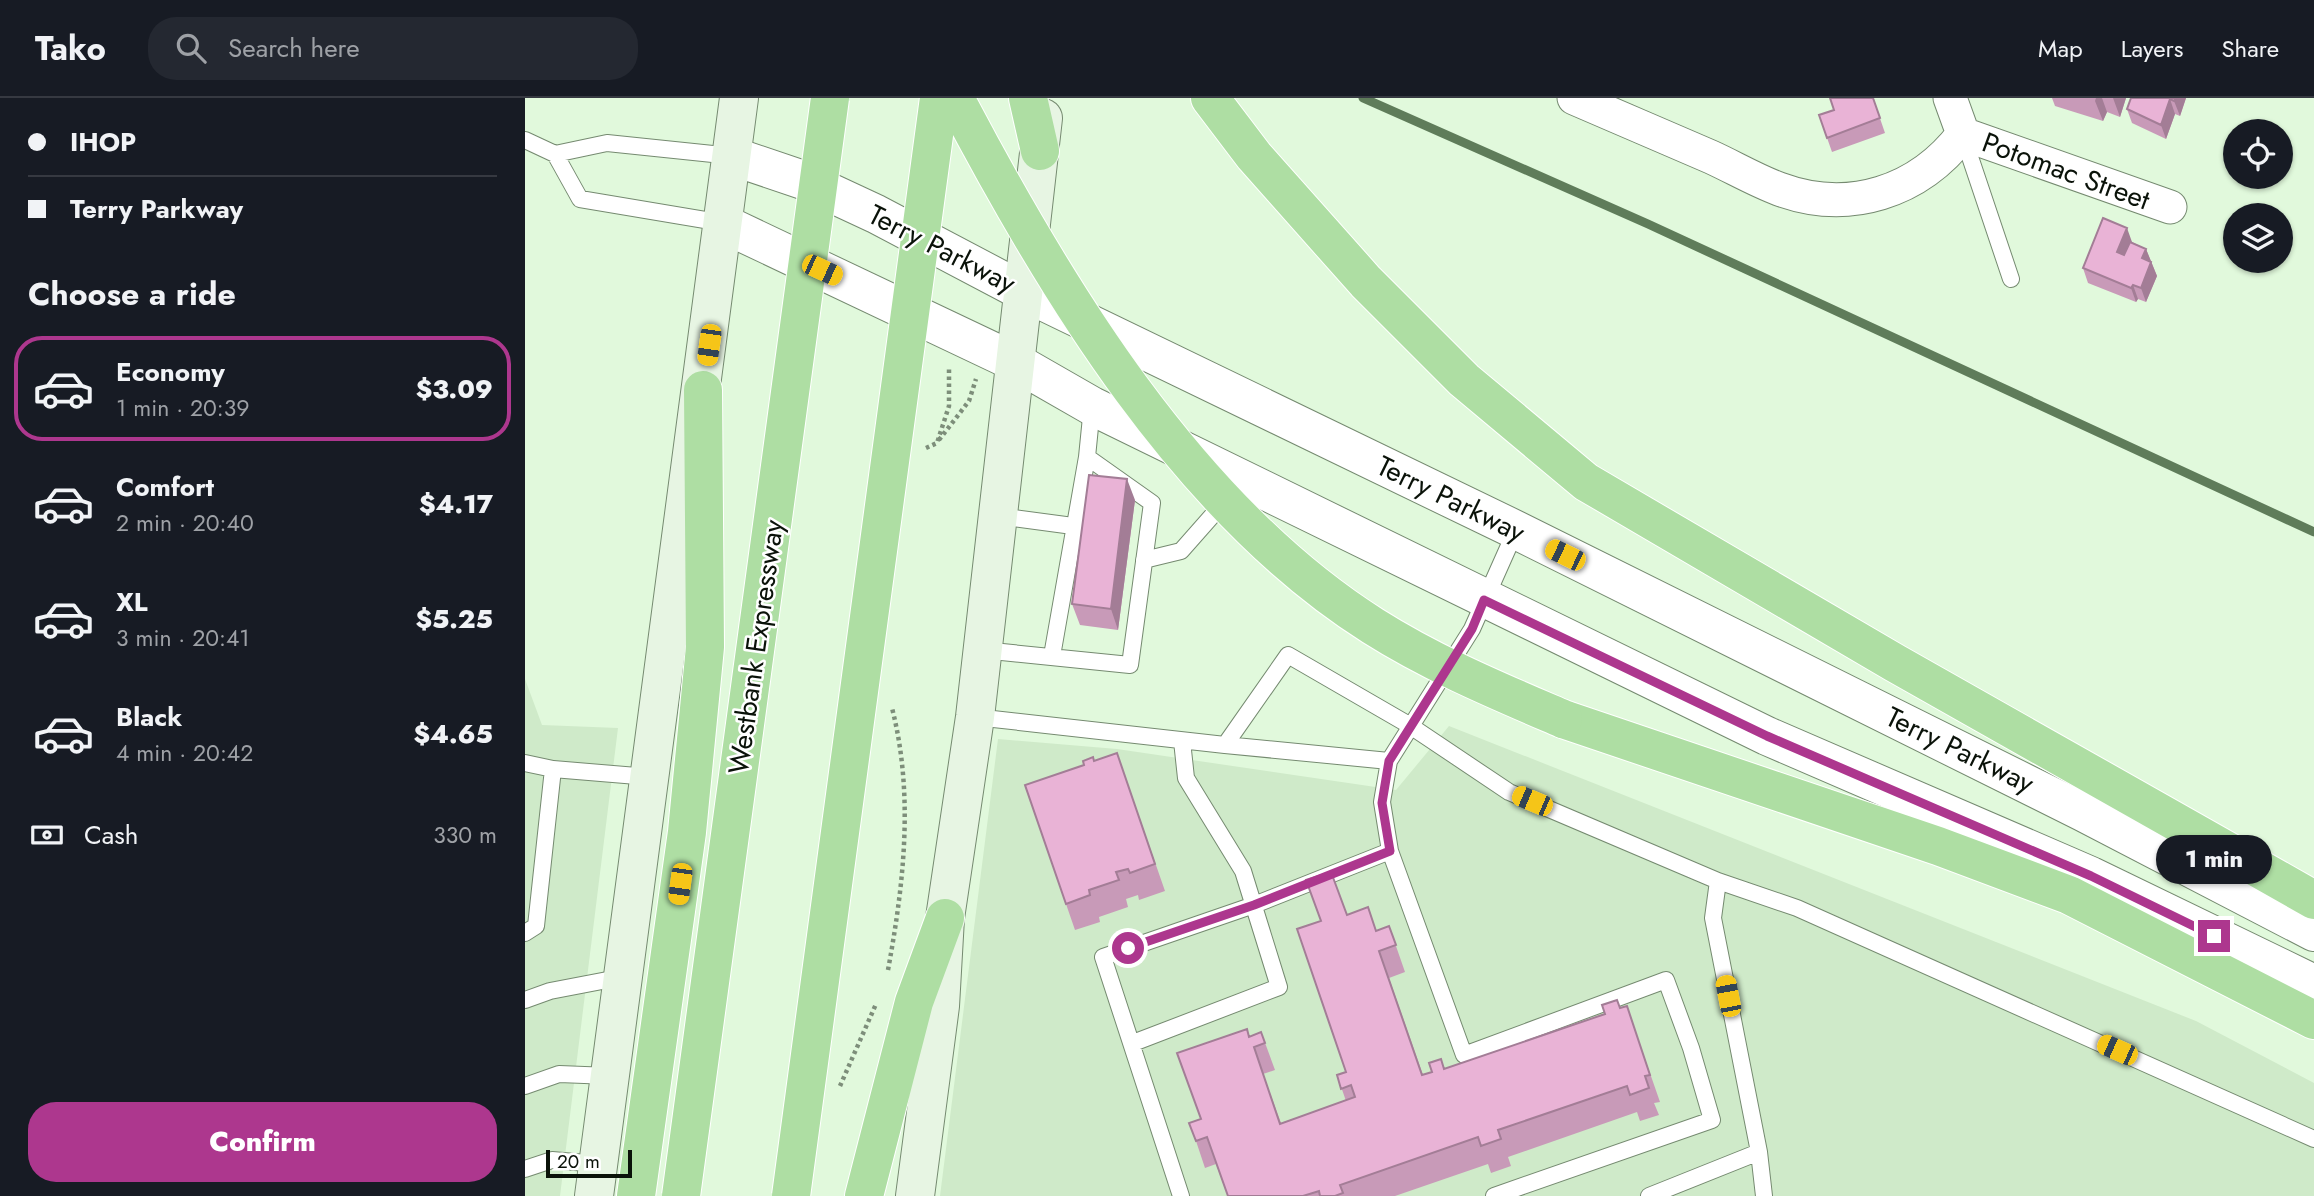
<!DOCTYPE html>
<html lang="en">
<head>
<meta charset="utf-8">
<style>
	body { margin:0; font-family:Jost,sans-serif; background:#242831; color:#f1f3f6; height:100vh; display:flex; flex-direction:column; font-size:26px; white-space:nowrap }
	* { box-sizing:border-box; margin:0 }
	p { font-size:23px; color:#9ea1a6 }
	.icon { flex:none; width:38px; height:38px; fill:none; stroke:currentColor; stroke-width:2; stroke-linecap:round; stroke-linejoin:round }
	.map { position:relative; flex:1; overflow:hidden }
	.side { display:flex; flex-direction:column; background:#171b24; width:525px }
	.side>* { flex:none }
	.banner { display:grid; align-content:center; height:154px; padding:0 28px; background:#171b24 }
	.fabs { position:absolute; left:1698px; top:21px; display:grid; gap:14px }
	.fabs a { display:grid; place-items:center; width:70px; height:70px; border-radius:50%; background:#171b24; box-shadow:0 2px 5px #0004; font-size:35px }
	.scale { position:absolute; left:21px; bottom:18px; width:86px; box-sizing:border-box; padding-left:7px; border:4px solid #0a1209; border-top:0; font-size:19px; line-height:24px; white-space:nowrap; color:#0a1209; -webkit-text-stroke:5px #fff; paint-order:stroke }
	.end { position:absolute; width:32px; height:32px; margin:-16px; border:9px solid #ad378e; background:#fff; box-shadow:0 0 0 4px #fff }
	.from { border-radius:50% }
	.bubble { position:absolute; height:49px; border-radius:24px; background:#171b24; box-shadow:0 2px 5px #0004; font-size:23px; font-weight:800; line-height:49px; text-align:center }
	.car { position:absolute; width:21px; height:42px; margin:-21px -10px; border-radius:9px; box-shadow:0 0 5px 2px #0007; background:linear-gradient(#f5c518 24%,#345 0 40%,#f5c518 0 76%,#345 0 86%,#f5c518 0) }
	.banner b { display:flex; align-items:center; gap:24px; height:66px; font-size:26px }
	.banner b+b { border-top:2px solid #363941 }
	.banner i { width:18px; height:18px; background:#f1f3f6 }
	ul { padding:0; list-style:none }
	li { display:flex; align-items:center; gap:21px; height:105px; margin:0 14px 10px; padding:0 14px; border:4px solid transparent; border-radius:28px }
	li div { flex:1 }
	li b { display:block; font-size:26px }
	li em { font-style:normal; font-weight:800 }
	li.selected { border-color:#ad378e }
	li>.icon { width:63px; height:63px; stroke-width:1.5 }
	h2 { padding:0 28px; font-size:32px; line-height:84px }
	.pay { display:flex; align-items:center; gap:18px; height:77px; padding:0 28px; font-size:26px }
	.pay p { margin-inline-start:auto }
	.primary-button { display:flex; gap:14px; margin-top:auto; padding:14px 28px }
	.primary-button a { flex:1; height:80px; border-radius:28px; background:#ad378e; color:#fff; font-size:28px; font-weight:800; line-height:80px; text-align:center }
	header { display:flex; align-items:center; gap:42px; box-sizing:border-box; height:98px; padding:0 35px; background:#171b24; border-bottom:2px solid #363941 }
	header strong { font-size:33px }
	nav { display:flex; gap:38px; margin-inline-start:auto; font-size:24px }
	.search { width:490px; height:63px; background:#242831; display:flex; align-items:center; gap:18px; box-sizing:border-box; padding:0 24px; border-radius:28px; color:#9ea1a6; font-size:26px }
	main { display:flex; flex:1; min-height:0 }
	.map>svg:first-child { display:block }
	.built { fill:#cfeac9 }
	.lines { fill:none; stroke-linecap:round; stroke-linejoin:round }
	.stream { stroke:#5f7c5a; stroke-width:9 }
	.service-casing { stroke:#758a70; stroke-width:18 }
	.minor-casing { stroke:#758a70; stroke-width:35 }
	.tertiary-casing { stroke:#758a70; stroke-width:40 }
	.secondary-casing { stroke:#758a70; stroke-width:40 }
	.motorway-casing { stroke:#fff; stroke-width:40 }
	.path { stroke:#7d8e7a; stroke-width:4.5; stroke-dasharray:3.5 3.5; stroke-linecap:butt }
	.service { stroke:#fff; stroke-width:16 }
	.minor { stroke:#fff; stroke-width:33 }
	.tertiary { stroke:#fff; stroke-width:38 }
	.secondary { stroke:#e7f5e3; stroke-width:38 }
	.motorway { stroke:#aedea3; stroke-width:38 }
	.motorway-bridge-casing { stroke:#fff; stroke-width:40; stroke-linecap:butt }
	.motorway-bridge { stroke:#aedea3; stroke-width:38 }
	.wall { fill:#c89ab8 }
	.shaded-wall { fill:#a37d96 }
	.building { fill:#e9b3d6; stroke:#a37d96; stroke-width:2 }
	.route { stroke:#ad378e; stroke-width:9 }
	.labels { text-anchor:middle; dominant-baseline:central; stroke-width:5; stroke-linejoin:round; paint-order:stroke }
	.street-label { font-size:28px; fill:#0a1209; stroke:#fff }
</style>
</head>
<body>
<header>
<strong>Tako</strong>
<div class="search"><svg class="icon" aria-label="search" viewBox="0 0 24 24"><circle cx="10" cy="10" r="6"/><path d="M15 15l6 6"/></svg>Search here</div>
<nav><a>Map</a><a>Layers</a><a>Share</a></nav>
</header>
<main>
<section class="side">
<div class="banner">
<b><i class="from"></i>IHOP</b>
<b><i></i>Terry Parkway</b>
</div>
<h2>Choose a ride</h2>
<ul>
<li class="selected"><svg class="icon" aria-label="car" viewBox="0 0 24 24"><path d="M5 17H2v-5l4-1 3-4h7l3 4 3 1v5h-3M9 17h6M6 11h13"/><circle cx="7" cy="17" r="2"/><circle cx="17" cy="17" r="2"/></svg><div><b>Economy</b><p>1 min · 20:39</p></div><em>$3.09</em></li>
<li><svg class="icon" aria-label="car" viewBox="0 0 24 24"><path d="M5 17H2v-5l4-1 3-4h7l3 4 3 1v5h-3M9 17h6M6 11h13"/><circle cx="7" cy="17" r="2"/><circle cx="17" cy="17" r="2"/></svg><div><b>Comfort</b><p>2 min · 20:40</p></div><em>$4.17</em></li>
<li><svg class="icon" aria-label="car" viewBox="0 0 24 24"><path d="M5 17H2v-5l4-1 3-4h7l3 4 3 1v5h-3M9 17h6M6 11h13"/><circle cx="7" cy="17" r="2"/><circle cx="17" cy="17" r="2"/></svg><div><b>XL</b><p>3 min · 20:41</p></div><em>$5.25</em></li>
<li><svg class="icon" aria-label="car" viewBox="0 0 24 24"><path d="M5 17H2v-5l4-1 3-4h7l3 4 3 1v5h-3M9 17h6M6 11h13"/><circle cx="7" cy="17" r="2"/><circle cx="17" cy="17" r="2"/></svg><div><b>Black</b><p>4 min · 20:42</p></div><em>$4.65</em></li>
</ul>
<div class="pay"><svg class="icon" aria-label="cash" viewBox="0 0 24 24"><path d="M3 7h18v10H3z"/><circle cx="12" cy="12" r="2"/></svg>Cash<p>330 m</p></div>
<div class="primary-button"><a>Confirm</a></div>
</section>
<div class="map">
<svg width="1789" height="1098" viewBox="0 0 1789 1098">
	<rect width="100%" height="100%" fill="#e1f9dc"/>
	<path class="built" d="M0,581l17,46 76,3 -58,468h-35z
		M924,628l747,295 118,62v113h-1374l58,-457 119,10 279,41z"/>
	<g class="lines">
		<path class="stream" d="M838,0l285,126 666,308"/>
		<defs>
			<path id="service" d="M1438,38l48,143
				M0,42l30,14
				M198,125l-143,-24 -25,-45 52,-11 125,13
				M562,359l5,-50
				M473,418l75,10
				M619,462l37,-9 45,-51
				M457,552l148,15 22,-162 -65,-46 -35,199
				M450,619l250,28 63,-90 121,70 100,67 209,89 -5,37 46,234
				M700,647l164,16
				M0,665l28,6
				M1193,783l79,27 517,231
				M0,835l11,-7 17,-157 96,8
				M0,902l25,-9 73,-14
				M608,945l146,-56 -36,-116 -57,-93 -4,-37
				M0,988l34,-12 51,2
				M0,1071l27,-9 46,4
				M656,1098l-78,-239 151,-52 136,-54
				M969,1098l218,-76 -21,-72 -25,-68 -202,75 -74,-204 -8,-49 7,-41 83,-132 44,-99
				M1124,1098l110,-44 5,44"/>
			<path id="minor" d="M1049,0c46,20 91,39 137,59 22,10 44,23 68,32 70,26 140,3 184,-55
				M1425,0l13,36
				M1438,36l207,73"/>
			<path id="tertiary" d="M207,58l71,24 73,34 146,77 494,239 567,282 231,120
				M199,126l293,139 75,43 675,330 324,140 223,108"/>
			<path id="secondary" d="M69,1098l145,-1098
				M390,1098l25,-190 5,-88 30,-201 68,-599"/>
			<path id="motorway" d="M503,0l12,53
				M685,0l44,58 112,126 98,98 122,102 309,181 419,237
				M1038,621l375,127 131,49 245,125
				M111,1098l51,-364 18,-185 -2,-257
				M339,1098l50,-194 31,-84"/>
		</defs>
		<use href="#service" class="service-casing"/>
		<use href="#minor" class="minor-casing"/>
		<use href="#tertiary" class="tertiary-casing"/>
		<use href="#secondary" class="secondary-casing"/>
		<use href="#motorway" class="motorway-casing"/>
		<path class="path" d="M414,342l30,-39 7,-22
			M401,350l11,-5 12,-37v-38
			M363,872c16,-87 26,-176 4,-262
			M315,988l36,-82"/>
		<use href="#service" class="service"/>
		<use href="#minor" class="minor"/>
		<use href="#tertiary" class="tertiary"/>
		<use href="#secondary" class="secondary"/>
		<use href="#motorway" class="motorway"/>
		<defs>
			<path id="motorway-bridge" d="M430,0c100,191 233,411 418,528 60,38 125,65 190,93
				M156,1098l149,-1098
				M266,1098l148,-1098"/>
		</defs>
		<use href="#motorway-bridge" class="motorway-bridge-casing"/>
		<use href="#motorway-bridge" class="motorway-bridge"/>
	</g>
	<path class="wall" d="M1348,0l12,35 -53,19 -13,-37z
		M1527,0h74l-6,19 -13,-5 -4,9 -48,-15z
		M1606,0h55l-6,18 -5,-2 -9,25 -34,-16 -5,-14z
		M1607,144l14,7 11,27 -11,26 -8,-3 -2,3 -48,-19 -5,-15z
		M610,402l-17,130 -38,-5 -8,-21z
		M592,655l48,138 -26,9 -1,-5 -12,4 2,8 -29,10 1,5 -25,8 -9,-26 29,-143z
		M864,828l16,46 -16,6 34,97 21,-6 161,-55 15,-6 16,25 24,69 -6,1 5,12 -19,6 -3,-9 -129,45 3,9 -20,7 -3,-9 -93,32h-167l-12,-32 -11,4 -9,-27 5,-22 48,-82 12,-5 14,38 -12,4 18,49 65,-22 -9,-26 9,-3 31,-141z"/>
	<path class="shaded-wall" d="M1571,0h6l5,14 -4,9 -8,-20z
		M1588,0h13l-6,19z
		M1651,0h10l-6,18 -6,-15z
		M1645,1l5,15 -9,25 -5,-14z
		M1602,130l5,14 -10,24 -5,-14z
		M1621,151l11,27 -11,26 -5,-14 1,-30z
		M1608,187l5,14 -2,3 -5,-14z
		M602,381l8,21 -17,130 -7,-21z"/>
	<path class="building" d="M1305,0h43l7,20 -53,20 -8,-23 15,-5z
		M1606,0h45l-2,3 -4,-2 -9,26 -34,-16z
		M1578,120l24,10 -10,24 7,3 6,-13 16,7 -4,9 9,4 -10,26 -8,-3 -2,3 -48,-20z
		M564,377l38,4 -16,130 -39,-5z
		M592,655l38,111 -25,9 -2,-4 -12,3 3,8 -30,10 1,5 -24,9 -41,-119 59,-20 -1,-4 10,-4 1,4z
		M806,774l16,43 21,-8 8,24 13,-5 7,19 -17,6 43,124 10,-3 -3,-9 12,-4 3,10 161,-55 -3,-9 15,-5 3,8 7,-2 23,69 -5,1 4,12 -19,7 -3,-9 -129,44 3,9 -20,7 -3,-9 -138,48 3,8 -8,3h-15l-1,-5 -16,5h-75l-21,-59 -11,4 -7,-18 12,-4 -24,-66 70,-24 2,8 12,-5 4,11 -11,4 26,77 75,-27 -4,-12 -10,4 -4,-14 9,-3 -49,-143 24,-8 -15,-41z"/>
	<g class="lines">
		<path class="route" d="M603,850l126,-43 136,-54 -8,-48 7,-42 83,-132 12,-29 283,136 324,140 123,60"/>
	</g>
	<g class="labels">
		<g class="street-label">
			<text transform="translate(1541 73) rotate(20)">Potomac Street</text>
			<text transform="translate(417 151) rotate(27)">Terry Parkway</text>
			<text transform="translate(926 401) rotate(26)">Terry Parkway</text>
			<text transform="translate(231 549) rotate(-82)">Westbank Expressway</text>
			<text transform="translate(1435 652) rotate(26)">Terry Parkway</text>
		</g>
	</g>
</svg>
<div class="fabs">
<a><svg class="icon" aria-label="locate" viewBox="0 0 24 24"><circle cx="12" cy="12" r="6"/><path d="M12 2v4M12 18v4M2 12h4M18 12h4"/></svg></a>
<a><svg class="icon" aria-label="layers" viewBox="0 0 24 24"><path d="M12 4l9 5-9 5-9-5zM3 14l9 5 9-5"/></svg></a>
</div>
<div class="scale">20 m</div>
<i class="end from" style="left:603px;top:850px"></i>
<i class="end" style="left:1689px;top:838px"></i>
<div class="bubble" style="left:1631px;top:737px;width:116px">1 min</div>
<i class="car" style="left:297px;top:172px;rotate:115deg"></i>
<i class="car" style="left:184px;top:247px;rotate:188deg"></i>
<i class="car" style="left:1040px;top:457px;rotate:296deg"></i>
<i class="car" style="left:1007px;top:703px;rotate:293deg"></i>
<i class="car" style="left:155px;top:786px;rotate:188deg"></i>
<i class="car" style="left:1203px;top:898px;rotate:349deg"></i>
<i class="car" style="left:1592px;top:952px;rotate:294deg"></i>
</div>
</main>
</body>
</html>
